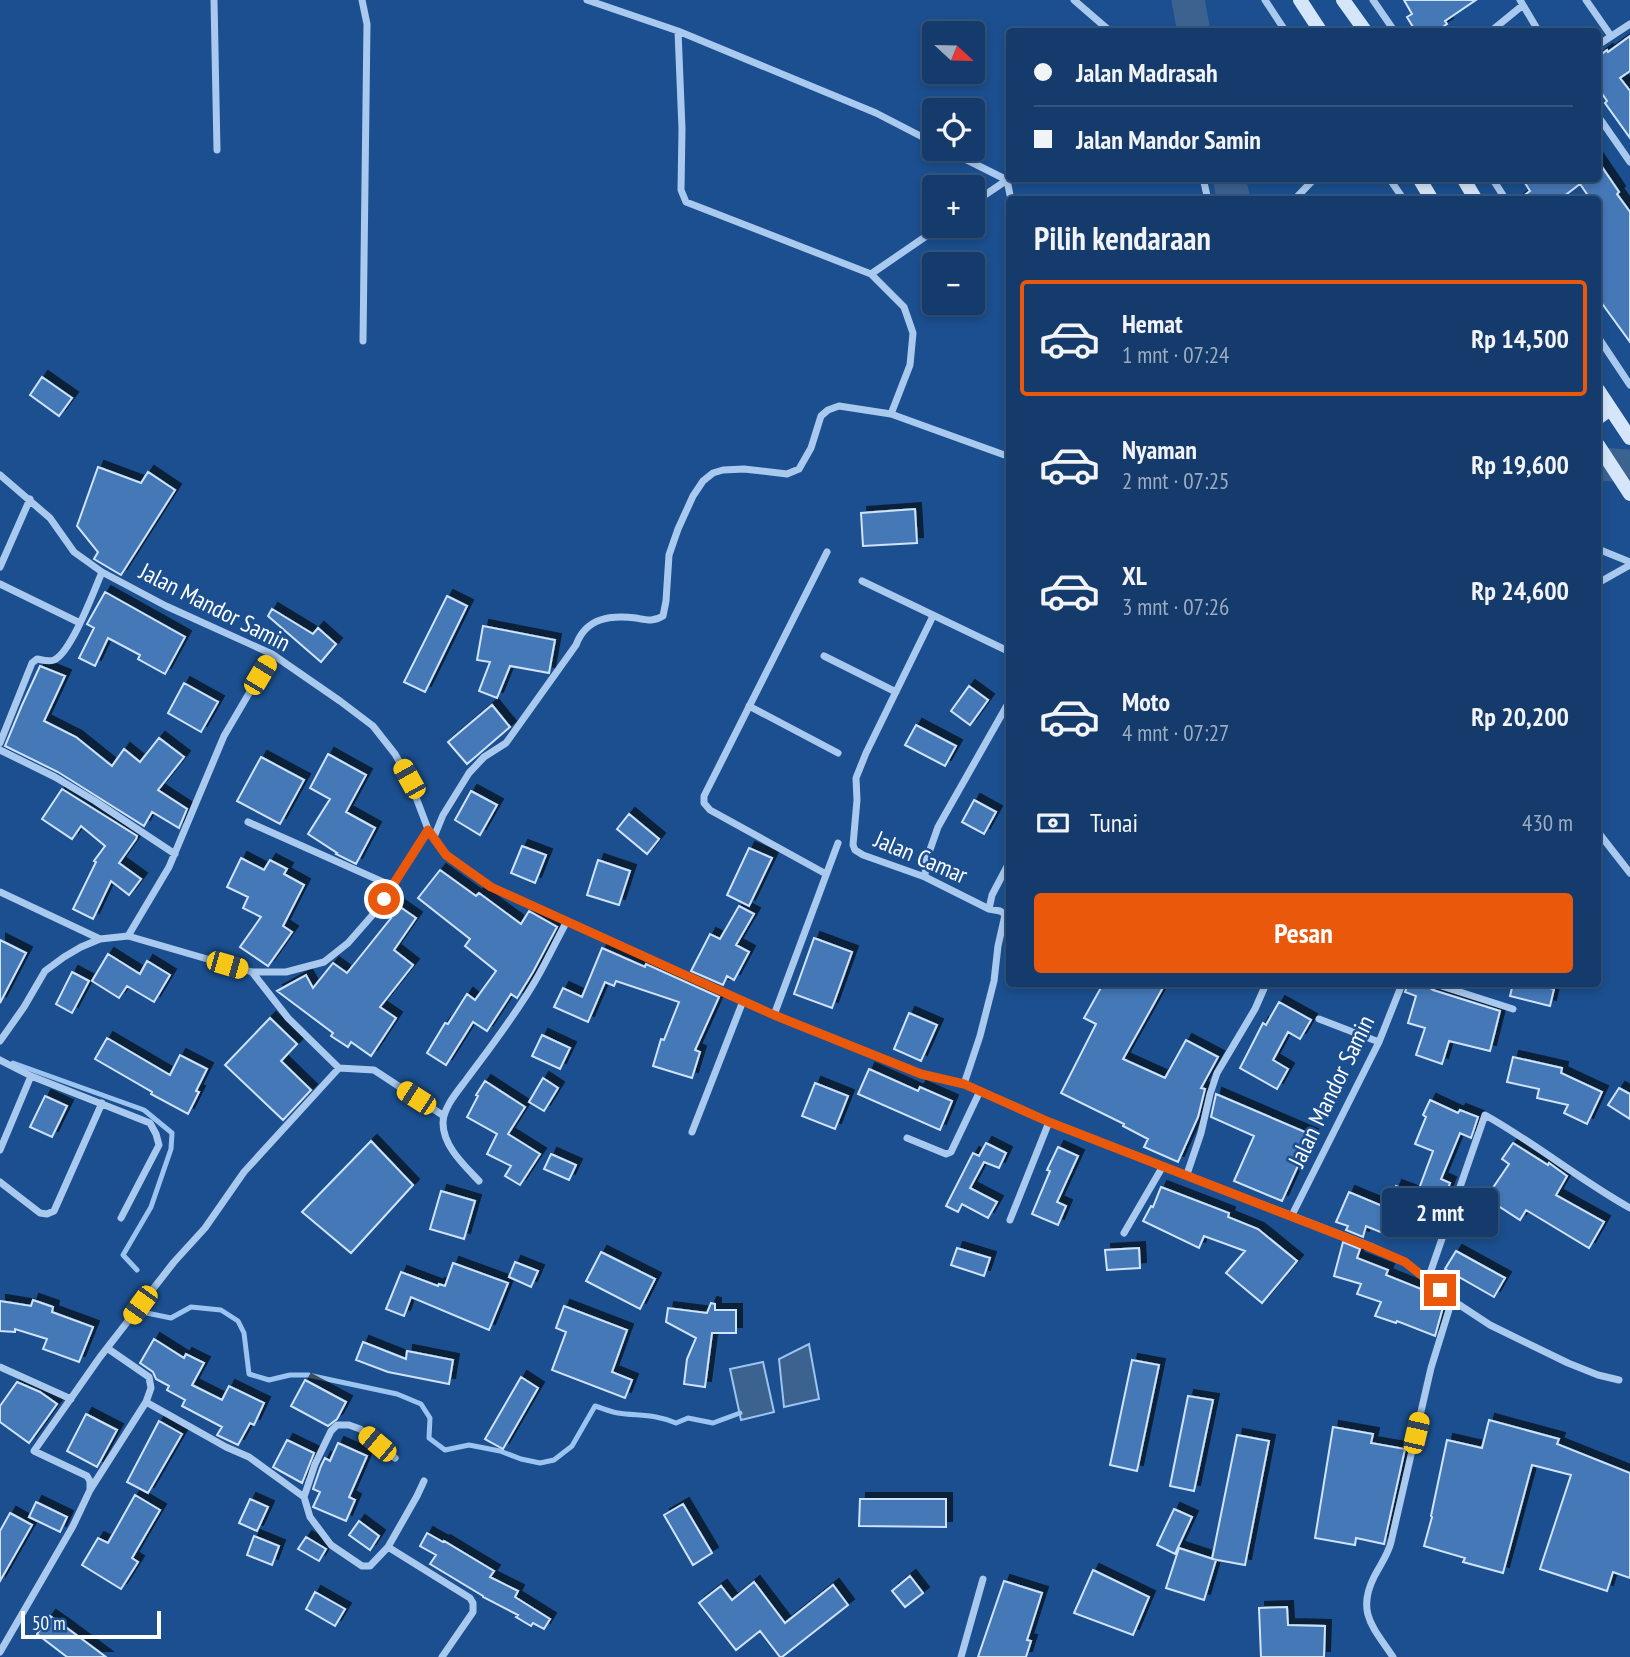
<!DOCTYPE html>
<html lang="id">
<head>
<meta charset="utf-8">
<style>
	body { margin:0; font-family:"PT Sans Narrow",sans-serif; background:#214673; color:#f1f3f6; height:100vh; display:flex; flex-direction:column; font-size:26px; white-space:nowrap }
	* { box-sizing:border-box; margin:0 }
	p { font-size:23px; color:#9dadc1 }
	.icon { flex:none; width:38px; height:38px; fill:none; stroke:currentColor; stroke-width:2; stroke-linecap:round; stroke-linejoin:round }
	.map { position:relative; flex:1; overflow:hidden }
	.drawer { position:absolute; left:1006px; top:196px; width:595px; height:791px; display:flex; flex-direction:column; background:#143b6b; border-radius:7px; box-shadow:0 4px 10px #0003,0 0 0 2px #33557e }
	.drawer>* { flex:none }
	.top-card { position:absolute; left:1006px; top:28px; width:595px; height:154px; border-radius:7px; box-shadow:0 4px 10px #0003,0 0 0 2px #33557e; display:grid; align-content:center; height:154px; padding:0 28px; background:#143b6b }
	.needle { width:46px; rotate:112deg }
	.tools { position:absolute; left:922px; top:21px; display:grid; gap:14px }
	.tools a { display:grid; place-items:center; width:63px; height:63px; border-radius:7px; background:#143b6b; box-shadow:0 4px 10px #0003,0 0 0 2px #33557e; font-size:35px }
	.scale { position:absolute; left:21px; bottom:18px; width:140px; box-sizing:border-box; padding-left:7px; border:4px solid #fff; border-top:0; font-size:19px; line-height:24px; white-space:nowrap; color:#fff; -webkit-text-stroke:5px #1b4f8f; paint-order:stroke }
	.end { position:absolute; width:32px; height:32px; margin:-16px; border:9px solid #ea580c; background:#fff; box-shadow:0 0 0 4px #fff }
	.from { border-radius:50% }
	.bubble { position:absolute; height:49px; border-radius:7px; background:#143b6b; box-shadow:0 4px 10px #0003,0 0 0 2px #33557e; font-size:23px; font-weight:700; line-height:49px; text-align:center }
	.car { position:absolute; width:21px; height:42px; margin:-21px -10px; border-radius:9px; box-shadow:0 0 5px 2px #0007; background:linear-gradient(#f5c518 24%,#345 0 40%,#f5c518 0 76%,#345 0 86%,#f5c518 0) }
	.top-card b { display:flex; align-items:center; gap:24px; height:66px; font-size:26px }
	.top-card b+b { border-top:2px solid #33557e }
	.top-card i { width:18px; height:18px; background:#f1f3f6 }
	ul { padding:0; list-style:none }
	li { display:flex; align-items:center; gap:21px; height:116px; margin:0 14px 10px; padding:0 14px; border:4px solid transparent; border-radius:7px }
	li div { flex:1 }
	li b { display:block; font-size:26px }
	li em { font-style:normal; font-weight:700 }
	li.active { border-color:#ea580c }
	li>.icon { width:63px; height:63px; stroke-width:1.5 }
	h2 { padding:0 28px; font-size:32px; line-height:84px }
	.pay { display:flex; align-items:center; gap:18px; height:77px; padding:0 28px; font-size:26px }
	.pay p { margin-inline-start:auto }
	.cta { display:flex; gap:14px; margin-top:auto; padding:14px 28px }
	.cta a { flex:1; height:80px; border-radius:7px; background:#ea580c; color:#fff; font-size:28px; font-weight:700; line-height:80px; text-align:center }
	.map>svg:first-child { display:block }
	.water { fill:#3c6290; stroke:#9cc4f0; stroke-width:2 }
	.lines { fill:none; stroke-linecap:round; stroke-linejoin:round }
	.stream { stroke:#9cc4f0; stroke-width:5 }
	.river { stroke:#3c6290; stroke-width:33 }
	.building { fill:#4478b7; stroke:#cfe3fa; stroke-width:2; filter:url(#shadow) }
	.minor { stroke:#a9c9ee; stroke-width:7 }
	.secondary { stroke:#d6e6fa; stroke-width:14 }
	.route { stroke:#ea580c; stroke-width:9 }
	.labels { text-anchor:middle; dominant-baseline:central; stroke-width:5; stroke-linejoin:round; paint-order:stroke }
	.street-label { font-size:24px; fill:#fff; stroke:#1b4f8f }
</style>
</head>
<body>
<div class="map">
<svg width="1630" height="1657" viewBox="0 0 1630 1657">
	<defs>
		<filter id="shadow"><feDropShadow dx="6" dy="-6" stdDeviation="0" flood-color="#0009"/></filter>
	</defs>
	<rect width="100%" height="100%" fill="#1b4f8f"/>
	<path class="water" d="M809,1344l10,55 -35,8 -5,-48z
		M763,1362l11,50 -33,8 -11,-51z"/>
	<g class="lines">
		<path class="stream" d="M13,1063l131,47 28,23 -1,16 -20,58 -28,48 14,15
			M142,1312l29,6 20,-11 30,3 17,11 6,12 5,41 20,6 21,-5h18l89,19 24,10 9,14 -1,20 16,12 24,-5 31,6 21,8 19,4 14,-3 18,-14 23,-40c7,2 15,6 23,7 20,3 38,1 58,10l12,-5 25,5 27,-10"/>
		<path class="river" d="M1188,0l6,32
			M1229,178l5,22
			M1598,464l32,2"/>
	</g>
	<path class="building" d="M1404,0h72l-31,21 2,3 -12,8h-19l-9,-15 5,-3z
		M1630,36v35l-10,7 10,13v47l-25,-35 2,-2 -9,-13v-31l9,-7 1,2z
		M1598,161l21,31 -2,2 13,18v130l-32,-44v-98h-7l-11,-16 -21,16h-41l12,-9 -8,-13h76z
		M42,377l30,21 -13,18 -29,-21z
		M98,467l43,16 7,-11 27,18 -54,85 -27,-16 4,-7 -21,-26z
		M915,509l2,34 -54,3 -2,-33z
		M105,592l80,45 -20,37 -27,-15 2,-4 -32,-17 -13,28 -16,-8 15,-30 -7,-4z
		M447,596l20,10 -42,86 -21,-10z
		M272,609l41,25 5,-6 18,16 -15,18 -53,-46z
		M483,626l72,14 -6,33 -39,-7 -13,32 -18,-7 11,-29 -13,-2z
		M40,666l25,10 -21,45 32,16 36,29 12,-17 16,13 19,-24 25,19 -26,33 29,19 -8,19 -27,-16 -8,14 -86,-54 -53,-26 17,-41z
		M184,683l34,19 -17,30 -33,-19z
		M969,686l19,14 -18,25 -19,-14z
		M492,705l18,22 -43,37 -19,-22z
		M916,725l40,21 -11,20 -40,-21z
		M328,754l38,21 -20,37 29,16 -19,36 -20,-10 1,-1 -29,-19 22,-35 -20,-11z
		M261,757l43,23 -24,44 -43,-23z
		M62,789l75,47 -1,3 -17,24 22,16 -12,16 -18,-14 -18,38 -20,-10 23,-47 -2,-1 11,-15 -24,-20 -9,13 -30,-20z
		M471,791l26,14 -17,30 -25,-15z
		M974,800l22,12 -12,22 -22,-12z
		M629,814l30,25 -12,15 -30,-25z
		M522,846l24,9 -11,28 -24,-10z
		M749,848l23,10 -23,48 -22,-11z
		M241,858l23,12 6,-10 17,9 -3,5 20,11 -21,41 9,6 -24,34 -28,-19 21,-30 -18,-9 5,-11 -21,-10z
		M598,860l32,11 -11,34 -32,-10z
		M440,870l36,26 3,-3 42,31 8,-13 28,16 -24,45 -16,26 -6,-4 -24,37 -14,-9 -27,43 -19,-12 18,-30 3,1 19,-30 8,6 21,-29 -31,-25 5,-7 -52,-41z
		M390,900l26,18 -22,32 19,15 -33,42 16,11 -25,38 -20,-14 -3,5 -17,-11 2,-3 -56,-42 29,-16 7,13 20,-25 14,10 44,-55 -9,-6z
		M739,906l15,8 -18,31 13,7 -15,28 -7,-4 -4,9 -32,-14 19,-37 10,5z
		M814,938l38,14 -20,56 -38,-14z
		M0,940l26,13 -26,50z
		M602,948l43,19 1,-3 73,33 -24,53 5,2 -8,26 -39,-12 8,-27 3,1 15,-38 -63,-21 -2,5 -9,-4 -17,40 -34,-15 9,-19 19,9z
		M108,954l32,20 7,-13 23,14 -16,27 -27,-16 -8,12 -27,-17z
		M72,972l17,9 -17,32 -16,-9z
		M1103,984h62l-42,75 42,19 21,-38 32,17 -17,31 4,1 -7,28 -20,45 -34,-15 4,-8 -25,-13 1,-2 -63,-31 35,-69 -12,-6z
		M1408,984h21l1,4 3,2 67,21 -10,40 -41,-10 -7,23 -26,-9 9,-27 -17,-5 8,-27 -11,-4z
		M1513,984h18l23,5 -4,17 -40,-10z
		M1279,1002l32,18 -11,19 -12,-7 -15,28 15,9 -11,20 -37,-21 23,-45 3,2z
		M909,1013l28,12 -16,36 -27,-12z
		M270,1018l27,26 -16,17 30,29 -28,30 -58,-55z
		M542,1035l28,13 -10,21 -28,-13z
		M107,1038l63,37 10,-20 27,14 -11,22 3,1 -11,22 -37,-20 1,-2 -57,-33z
		M1513,1057l49,11 -1,5 41,19 -15,32 -23,-11 4,-8 -31,-7 2,-9 -32,-7z
		M869,1069l49,22 2,-4 32,14 -12,29 -82,-36z
		M543,1078l15,10 -14,23 -15,-9z
		M485,1081l40,26 -17,27 32,20 -20,31 -15,-9 6,-10 -24,-12 10,-20 -30,-17 11,-21 -2,-1z
		M815,1083l33,13 -13,33 -33,-13z
		M1619,1088l11,6v25l-22,-14z
		M1216,1094l96,41 -30,66 -48,-20 20,-45 -43,-19z
		M45,1096l22,10 -15,31 -22,-10z
		M1430,1100l28,13 2,-3 18,7 -7,21 -11,-5 -19,46 9,4 -8,22 5,2 -11,31 -40,-16 -6,14 -24,-10 -3,11 -17,-7 2,-4 -12,-4 13,-30 38,16 9,-22 21,8 16,-43 -18,-7 11,-27 -3,-2z
		M371,1141l42,44 -62,68 -49,-41z
		M986,1143l20,10 -7,15 -15,-6 -14,26 27,14 -9,16 -26,-14 -4,8 -12,-6 27,-53 6,3z
		M1513,1143l35,22 1,-2 18,13 -11,19 48,27 -15,26 -63,-38 -6,10 -34,-22 23,-34 -7,-5z
		M1058,1147l20,9 -21,46 9,4 -8,19 -26,-11 18,-43 -3,-1z
		M551,1154l25,11 -7,15 -25,-11z
		M1161,1187l68,26 -1,4 30,12 39,32 -35,42 -36,-30 19,-22 -41,-15 -5,12 -56,-27 8,-15 2,1z
		M441,1191l34,10 -11,38 -34,-10z
		M1343,1242l17,7 -3,9 31,12 -2,5 50,20 -3,8 10,4 -8,29 -38,-15 -1,2 -21,-7 6,-14 -24,-8 4,-10 -27,-8z
		M957,1248l33,10 -6,18 -33,-11z
		M1139,1248l1,20 -33,2 -2,-20z
		M1456,1251l49,27 -11,19 -49,-28z
		M601,1252l54,27 -15,30 -54,-28z
		M515,1262l23,9 -7,16 -22,-10z
		M453,1263l55,20 -19,47 -78,-33 -7,19 -18,-7 15,-37 37,14 1,-2 6,2z
		M33,1300l20,7 -1,5 41,15 -14,35 -36,-13 4,-10 -32,-10v3l-15,-1v-30l31,5z
		M711,1303l4,1v6h21v23h-24l-7,54 -21,-3 3,-25 9,-21 -30,-16 2,-14 39,5z
		M564,1306l63,24 -15,42 20,8 -7,18 -73,-28 14,-38 -10,-4z
		M154,1339l30,19 2,-4 18,9 -12,22 30,15 7,-14 35,17 -10,22 -4,-2 -12,22 -21,-10 5,-8 -40,-21 3,-6 -18,-10 2,-4 -13,-7 -3,-7 -13,-9z
		M363,1342l43,17 1,-8 46,9 -4,24 -61,-12 -32,-12z
		M1132,1360l27,5 -22,106 -27,-6z
		M521,1377l17,11 -35,61 -18,-10z
		M305,1380l41,22 -9,17 -9,7 -37,-20z
		M17,1382l23,10 17,12 -28,39 -29,-21v-16z
		M1188,1396l25,4 -19,91 -24,-5z
		M86,1414l31,16 -20,37 -30,-16z
		M1489,1420l70,19 -2,5 73,29v105l-17,-6 -6,19 -67,-22 31,-94 -39,-10 -29,108 -40,-11 2,-4 -41,-12 8,-29 -1,-1 16,-76 35,8z
		M159,1421l23,13 -34,59 -21,-11z
		M1333,1427l40,7 -2,9 34,6 -21,95 -28,-6 -1,7 -40,-7z
		M1237,1435l32,6 -24,124 -33,-6z
		M287,1440l27,13 -12,30 -29,-16z
		M338,1443l29,13 -18,41 6,3 -9,21 -33,-14 7,-15 -7,-3 8,-23 4,-8 5,3z
		M135,1495l25,15 -28,48 6,4 -17,27 -39,-24 16,-27 10,5z
		M250,1499l18,8 -11,24 -18,-8z
		M860,1499h86v28l-87,-1z
		M36,1502l31,15 -7,15 -31,-15z
		M683,1504l29,49 -19,12 -29,-50z
		M1174,1509l18,8 -17,37 -18,-9z
		M10,1513l22,12 -32,56v-50z
		M359,1521l20,15 -9,14 -21,-15z
		M427,1533l16,9 1,-1 50,30 -4,6 28,14 -3,6 35,22 -6,10 -11,-6 -2,3 -15,-9 2,-2 -35,-18v-1l-53,-32 6,-9 -16,-9z
		M254,1536l25,10 -7,19 -25,-10z
		M306,1537l20,12 -7,12 -21,-12z
		M1179,1548l37,12 -12,40 -38,-12z
		M1093,1570l56,27 -16,38 -59,-22z
		M910,1576l13,17 -18,14 -13,-16z
		M1004,1581l38,12 -15,47 4,1 -5,16h-48z
		M754,1582l31,41 48,-38 15,20 -66,52h-2l-20,-26 -24,19 -37,-47 22,-17 11,14z
		M315,1592l30,17 -10,17 -29,-17z
		M1287,1607l1,18 37,1 -1,31h-63l-2,-49z
		M50,1616l13,9 43,32h-39l-30,-23z"/>
	<g class="lines">
		<path class="minor" d="M214,0l3,150
			M362,0l5,24 -4,317
			M587,0l91,31 198,82 58,30
			M1074,0l37,32
			M1265,0l21,32
			M1373,0l22,32
			M1520,0l19,32
			M1586,0l25,36
			M678,31l4,98 -1,61 5,12 185,72 33,33 9,26 -3,32 -19,49
			M1490,32l33,-27
			M1598,45l32,-21
			M1598,116l32,46
			M945,149l62,31 4,20
			M1203,178l5,22
			M1389,178l15,22
			M1492,178l14,22
			M1294,200l21,-22
			M973,203l37,-25
			M871,274l70,-48
			M1598,337l32,48
			M0,475l50,43 24,34 28,20 64,34 106,48 68,47 33,25 22,28 14,25 19,50 18,26 45,32 283,128 147,59 43,10 85,38 321,124 35,16 47,38 38,25 78,38 30,12 21,5
			M1598,549l32,13
			M0,567l30,-68
			M862,581l148,71
			M1598,583l32,-18
			M0,584l80,39
			M933,616l-67,137 -10,25 1,22 -4,45 2,5 8,5 62,22 64,32 11,2 10,6
			M824,656l72,36
			M749,706l89,47
			M0,743l32,-80 5,-4c6,1 11,3 17,1 17,-7 40,-69 48,-88
			M0,750l55,27 40,24 80,53
			M248,822l144,64
			M1598,832l32,41
			M434,837l9,-22 26,-42 15,-16 22,-14 70,-98c10,-27 33,-30 60,-27 11,2 17,4 27,-2l3,-15 3,-46 9,-26 15,-33 10,-15 10,-8 10,-3 21,-1 43,5 12,-5 12,-21 10,-32 7,-6 11,-4 52,8 119,43
			M826,874l-116,-64 -6,-7v-7l123,-244
			M925,877l1,-16 12,-34 72,-127
			M0,892l100,47
			M989,909l3,-14 18,-34
			M128,936l41,-69 55,-131 48,-82
			M252,972l36,46 51,50 35,2 70,46
			M1435,984l78,25
			M774,1015l64,-172
			M1319,1019l60,23
			M0,1041l24,-34 21,-36 19,-14 17,-10 19,-8 28,-3 124,36h34l38,-10 24,-19 28,-32 52,-82
			M0,1060l31,16 119,47 6,11 3,11 -38,73
			M964,1084l16,-48 14,-55 4,-35 7,-31
			M692,1132l51,-131
			M907,1138l39,16 5,-2 29,-61
			M0,1150l31,-74
			M1187,1174l14,-41 9,-39 7,-21 38,-64 11,-25
			M479,1181c-15,-16 -36,-35 -36,-58 0,-15 14,-31 23,-43 23,-31 48,-63 68,-97 12,-20 22,-42 33,-62
			M0,1182l40,31 7,1 7,-3 48,-108
			M1292,1215l87,-173 23,-58
			M1010,1220l39,-98
			M1124,1233l39,-67
			M1428,1279l57,-164c50,28 95,65 145,93
			M107,1348l42,29 2,11 -5,14 80,45 23,10 55,40 6,20 21,28 31,21h8l18,-19 29,-51 7,-15
			M0,1367l71,32
			M90,1490l56,-88
			M304,1497l11,-33 16,-33 6,-6h12l11,4 35,29
			M388,1547l82,51 3,5v9l-31,45
			M0,1652l73,-126 17,-36v-9l-3,-5 -53,-25 66,-94 74,-95 31,-34 39,-56 95,-104
			M961,1657l22,-78
			M1393,1657c-19,-29 -37,-44 -19,-80 6,-12 14,-22 17,-35l40,-174 21,-68"/>
		<path class="secondary" d="M1300,0l21,32
			M1343,0l23,32
			M1419,178l13,22
			M1463,178l13,22
			M1598,390l32,48
			M1598,418l12,-9
			M1598,445l32,49"/>
	</g>
	<g class="lines">
		<path class="route" d="M384,899l44,-69 18,25 45,32 203,92 80,36 147,59 43,10 85,38 321,125 35,15 35,28"/>
	</g>
	<g class="labels">
		<g class="street-label">
			<text transform="translate(215 607) rotate(27)">Jalan Mandor Samin</text>
			<text transform="translate(921 857) rotate(23)">Jalan Camar</text>
			<text transform="translate(1331 1091) rotate(-64)">Jalan Mandor Samin</text>
		</g>
	</g>
</svg>
<div class="tools">
<a><svg class="needle" viewBox="-14 -14 28 28"><path d="M0-13l5 13h-10z" fill="#e53935"/><path d="M0 13l5-13h-10z" fill="#9dadc1"/></svg></a>
<a><svg class="icon" aria-label="locate" viewBox="0 0 24 24"><circle cx="12" cy="12" r="6"/><path d="M12 2v4M12 18v4M2 12h4M18 12h4"/></svg></a>
<a>+</a>
<a>−</a>
</div>
<div class="scale">50 m</div>
<i class="end from" style="left:384px;top:899px"></i>
<i class="end" style="left:1440px;top:1290px"></i>
<div class="bubble" style="left:1382px;top:1188px;width:116px">2 mnt</div>
<i class="car" style="left:260px;top:675px;rotate:31deg"></i>
<i class="car" style="left:409px;top:779px;rotate:331deg"></i>
<i class="car" style="left:227px;top:965px;rotate:106deg"></i>
<i class="car" style="left:416px;top:1098px;rotate:303deg"></i>
<i class="car" style="left:140px;top:1305px;rotate:216deg"></i>
<i class="car" style="left:1416px;top:1433px;rotate:13deg"></i>
<i class="car" style="left:377px;top:1444px;rotate:310deg"></i>
<div class="top-card">
<b><i class="from"></i>Jalan Madrasah</b>
<b><i></i>Jalan Mandor Samin</b>
</div>
<section class="drawer">
<h2>Pilih kendaraan</h2>
<ul>
<li class="active"><svg class="icon" aria-label="car" viewBox="0 0 24 24"><path d="M5 17H2v-5l4-1 3-4h7l3 4 3 1v5h-3M9 17h6M6 11h13"/><circle cx="7" cy="17" r="2"/><circle cx="17" cy="17" r="2"/></svg><div><b>Hemat</b><p>1 mnt · 07:24</p></div><em>Rp 14,500</em></li>
<li><svg class="icon" aria-label="car" viewBox="0 0 24 24"><path d="M5 17H2v-5l4-1 3-4h7l3 4 3 1v5h-3M9 17h6M6 11h13"/><circle cx="7" cy="17" r="2"/><circle cx="17" cy="17" r="2"/></svg><div><b>Nyaman</b><p>2 mnt · 07:25</p></div><em>Rp 19,600</em></li>
<li><svg class="icon" aria-label="car" viewBox="0 0 24 24"><path d="M5 17H2v-5l4-1 3-4h7l3 4 3 1v5h-3M9 17h6M6 11h13"/><circle cx="7" cy="17" r="2"/><circle cx="17" cy="17" r="2"/></svg><div><b>XL</b><p>3 mnt · 07:26</p></div><em>Rp 24,600</em></li>
<li><svg class="icon" aria-label="car" viewBox="0 0 24 24"><path d="M5 17H2v-5l4-1 3-4h7l3 4 3 1v5h-3M9 17h6M6 11h13"/><circle cx="7" cy="17" r="2"/><circle cx="17" cy="17" r="2"/></svg><div><b>Moto</b><p>4 mnt · 07:27</p></div><em>Rp 20,200</em></li>
</ul>
<div class="pay"><svg class="icon" aria-label="cash" viewBox="0 0 24 24"><path d="M3 7h18v10H3z"/><circle cx="12" cy="12" r="2"/></svg>Tunai<p>430 m</p></div>
<div class="cta"><a>Pesan</a></div>
</section>
</div>
</body>
</html>
